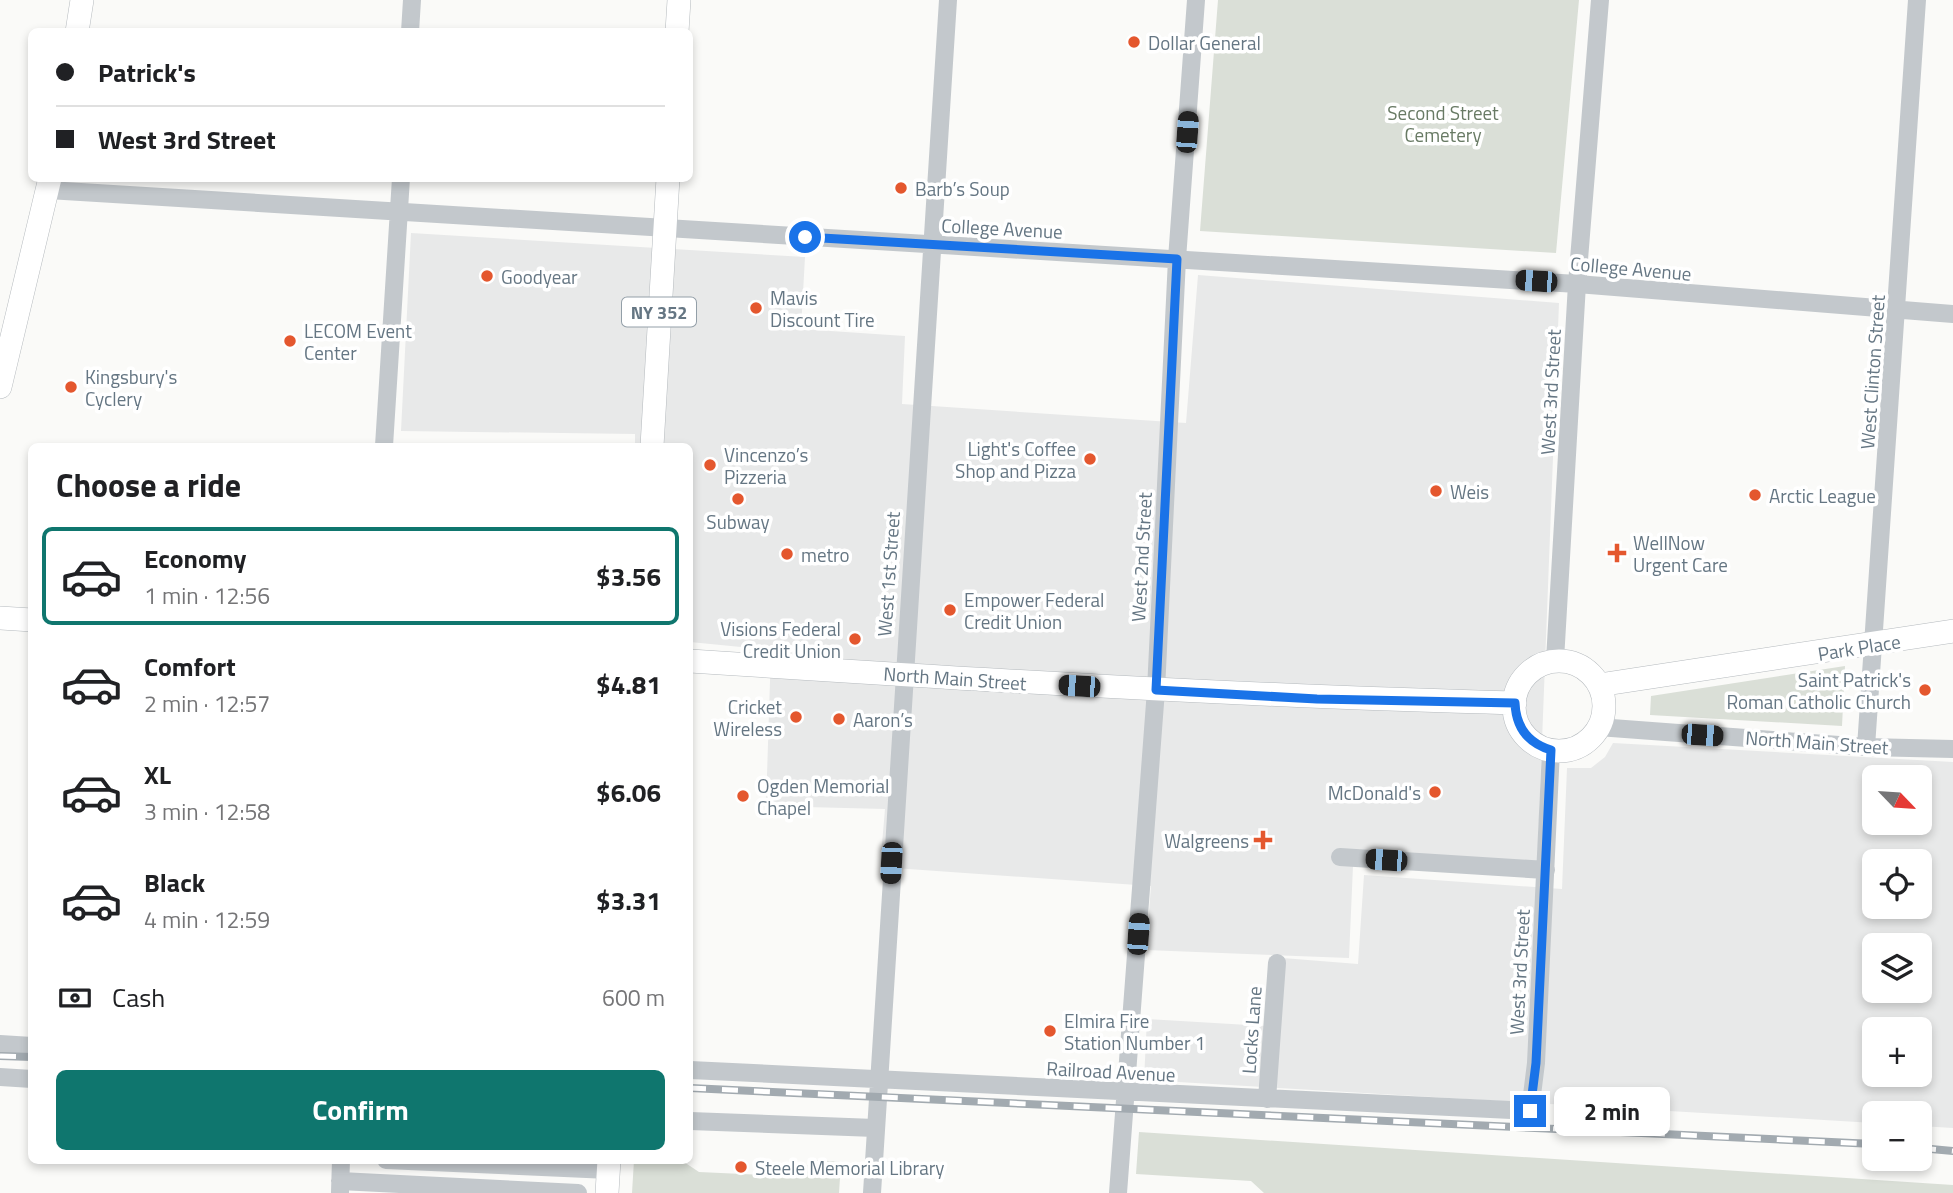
<!DOCTYPE html>
<html lang="en">
<head>
<meta charset="utf-8">
<style>
	body { margin:0; font-family:"Titillium Web",sans-serif; background:#f2f2f2; color:#202124; height:100vh; display:flex; flex-direction:column; font-size:26px; white-space:nowrap }
	* { box-sizing:border-box; margin:0 }
	p { font-size:23px; color:#757577 }
	.icon { flex:none; width:38px; height:38px; fill:none; stroke:currentColor; stroke-width:2; stroke-linecap:round; stroke-linejoin:round }
	.map { position:relative; flex:1; overflow:hidden }
	.sheet { position:absolute; left:28px; top:443px; width:665px; height:721px; display:flex; flex-direction:column; background:#fff; border-radius:10px; box-shadow:0 4px 10px #0003 }
	.sheet>* { flex:none }
	.guide { position:absolute; left:28px; top:28px; width:665px; height:154px; border-radius:10px; box-shadow:0 4px 10px #0003; display:grid; align-content:center; height:154px; padding:0 28px; background:#fff }
	.needle { width:46px; rotate:115deg }
	.buttons { position:absolute; left:1862px; top:765px; display:grid; gap:14px }
	.buttons a { display:grid; place-items:center; width:70px; height:70px; border-radius:10px; background:#fff; box-shadow:0 4px 10px #0003; font-size:35px }
	.end { position:absolute; width:32px; height:32px; margin:-16px; border:9px solid #1a73e8; background:#fff; box-shadow:0 0 0 4px #fff }
	.from { border-radius:50% }
	.bubble { position:absolute; height:49px; border-radius:10px; background:#fff; box-shadow:0 4px 10px #0003; font-size:23px; font-weight:700; line-height:49px; text-align:center }
	.car { position:absolute; width:21px; height:42px; margin:-21px -10px; border-radius:9px; box-shadow:0 0 5px 2px #0007; background:linear-gradient(#222 24%,#8ab4d8 0 40%,#222 0 76%,#8ab4d8 0 86%,#222 0) }
	.guide b { display:flex; align-items:center; gap:24px; height:66px; font-size:26px }
	.guide b+b { border-top:2px solid #e0e0e0 }
	.guide i { width:18px; height:18px; background:#202124 }
	ul { padding:0; list-style:none }
	li { display:flex; align-items:center; gap:21px; height:98px; margin:0 14px 10px; padding:0 14px; border:4px solid transparent; border-radius:10px }
	li div { flex:1 }
	li b { display:block; font-size:26px }
	li em { font-style:normal; font-weight:700 }
	li.selected { border-color:#0f766e }
	li>.icon { width:63px; height:63px; stroke-width:1.5 }
	h2 { padding:0 28px; font-size:32px; line-height:84px }
	.pay { display:flex; align-items:center; gap:18px; height:77px; padding:0 28px; font-size:26px }
	.pay p { margin-inline-start:auto }
	.action { display:flex; gap:14px; margin-top:auto; padding:14px 28px }
	.action a { flex:1; height:80px; border-radius:10px; background:#0f766e; color:#fff; font-size:28px; font-weight:700; line-height:80px; text-align:center }
	.map>svg:first-child { display:block }
	.built { fill:#e8e9e9; fill-rule:evenodd }
	.green { fill:#dadfd7 }
	.lines { fill:none; stroke-linecap:round; stroke-linejoin:round }
	.major-casing { stroke:#b5babe; stroke-width:24 }
	.minor { stroke:#c3c8cc; stroke-width:18 }
	.major { stroke:#fff; stroke-width:23 }
	.rail-casing { stroke:#a2aab0; stroke-width:8 }
	.rail { stroke:#fff; stroke-width:5; stroke-dasharray:16; stroke-linecap:butt }
	.route { stroke:#1a73e8; stroke-width:9 }
	.poi-dot { fill:#e4572e; stroke:#fff; stroke-width:2.5 }
	.labels { text-anchor:middle; dominant-baseline:central; stroke-width:7; stroke-linejoin:round; paint-order:stroke }
	.shield { fill:#fff; stroke:#939fa8; stroke-width:2 }
	.shield-label { font-size:18px; font-weight:bold; fill:#657683 }
	.poi-label { font-size:19px; fill:#657683; stroke:#fff; text-anchor:start }
	.park-label { font-size:19px; fill:#687a64; stroke:#fff }
	.street-label { font-size:19px; fill:#657683; stroke:#fff }
</style>
</head>
<body>
<div class="map">
<svg width="1953" height="1193" viewBox="0 0 1953 1193">
	<rect width="100%" height="100%" fill="#fafaf8"/>
	<path class="built" d="M411,233l394,24 -4,72 104,7 -3,68 284,19 12,-148 361,28 -22,567 -184,-4 -4,92 -203,-8 5,-64 -271,-19 5,-58 -119,-3 5,-156 -81,-8v-196h-55v-12l-234,-3z
		M1613,743l340,19v366l-33,-2v-13h-46v10l-730,-43 3,-61 118,7 4,-69 89,7 6,-89 198,14 5,-121h24l14,-11zM1874,777h46v45h-46zM1874,861h46v45h-46zM1874,945h46v45h-46zM1874,1029h46v45h-46z"/>
	<path class="green" d="M1218,0h361l-23,253 -356,-22z
		M1845,666l-3,60 -192,-11 1,-19z
		M1139,1132l814,53v8h-689l-13,-12 -115,-7z
		M634,1160h47l18,12 87,4 31,-16 24,2 -2,31h-207z"/>
	<g class="lines">
		<defs>
			<path id="major" d="M77,32l5,-32
				M677,32l2,-32
				M0,387l50,-209
				M652,446l16,-268
				M0,618l32,2
				M690,661c275,18 549,35 825,42
				M1514 706a45 45 0 1 1 90 0a45 45 0 1 1-90 0Z
				M1599,685l354,-54
				M607,1193l2,-33"/>
		</defs>
		<use href="#major" class="major-casing"/>
		<path class="minor" d="M410,32l2,-32
			M48,190l1529,94 376,30
			M384,446l17,-268
			M1555,660l22,-376 23,-284
			M1598,727l268,20 87,2
			M1866,747l51,-747
			M1340,857l206,13
			M0,1044l32,2
			M690,1070l840,41 6,-48 15,-313
			M0,1077l32,2
			M1267,1099l10,-136
			M690,1121l185,7
			M386,1160l223,10
			M340,1181l238,12
			M340,1192l1,-32
			M872,1193l76,-1193
			M1118,1193l38,-503 21,-431 19,-259"/>
		<use href="#major" class="major"/>
		<defs>
			<path id="rail" d="M0,1056l32,1
				M690,1088l1184,56
				M1920,1148l33,3"/>
		</defs>
		<use href="#rail" class="rail-casing"/>
		<use href="#rail" class="rail"/>
	</g>
	<g class="lines">
		<path class="route" d="M805,237l372,22 -21,431 161,9 198,4c1,25 13,40 36,47l-15,313 -6,48"/>
	</g>
	<g class="poi-dot">
		<circle cx="1134" cy="42" r="7"/>
		<circle cx="901" cy="188" r="7"/>
		<circle cx="487" cy="276" r="7"/>
		<circle cx="756" cy="308" r="7"/>
		<circle cx="290" cy="341" r="7"/>
		<circle cx="71" cy="387" r="7"/>
		<circle cx="1090" cy="459" r="7"/>
		<circle cx="710" cy="465" r="7"/>
		<circle cx="1436" cy="491" r="7"/>
		<circle cx="1755" cy="495" r="7"/>
		<circle cx="738" cy="499" r="7"/>
		<path d="M1613.5 542.5h7v7h7v7h-7v7h-7v-7h-7v-7h7z"/>
		<circle cx="787" cy="554" r="7"/>
		<circle cx="950" cy="610" r="7"/>
		<circle cx="855" cy="639" r="7"/>
		<circle cx="1925" cy="690" r="7"/>
		<circle cx="796" cy="717" r="7"/>
		<circle cx="839" cy="719" r="7"/>
		<circle cx="1435" cy="792" r="7"/>
		<circle cx="743" cy="796" r="7"/>
		<path d="M1259.5 829.5h7v7h7v7h-7v7h-7v-7h-7v-7h7z"/>
		<circle cx="1050" cy="1031" r="7"/>
		<circle cx="741" cy="1167" r="7"/>
	</g>
	<g class="labels">
		<rect class="shield" x="622" y="297.5" width="74" height="29" rx="5"/>
		<g class="shield-label">
			<text x="659" y="312">NY 352</text>
		</g>
		<g class="poi-label">
			<text x="1148" y="42">Dollar General</text>
			<text x="915" y="188">Barb’s Soup</text>
			<text x="501" y="276">Goodyear</text>
			<text x="770" y="297">Mavis<tspan x="770" dy="22">Discount Tire</tspan></text>
			<text x="304" y="330">LECOM Event<tspan x="304" dy="22">Center</tspan></text>
			<text x="85" y="376">Kingsbury's<tspan x="85" dy="22">Cyclery</tspan></text>
			<text x="1076" y="448" text-anchor="end">Light's Coffee<tspan x="1076" dy="22">Shop and Pizza</tspan></text>
			<text x="724" y="454">Vincenzo’s<tspan x="724" dy="22">Pizzeria</tspan></text>
			<text x="1450" y="491">Weis</text>
			<text x="1769" y="495">Arctic League</text>
			<text x="738" y="521" text-anchor="middle">Subway</text>
			<text x="1633" y="542">WellNow<tspan x="1633" dy="22">Urgent Care</tspan></text>
			<text x="801" y="554">metro</text>
			<text x="964" y="599">Empower Federal<tspan x="964" dy="22">Credit Union</tspan></text>
			<text x="841" y="628" text-anchor="end">Visions Federal<tspan x="841" dy="22">Credit Union</tspan></text>
			<text x="1911" y="679" text-anchor="end">Saint Patrick's<tspan x="1911" dy="22">Roman Catholic Church</tspan></text>
			<text x="782" y="706" text-anchor="end">Cricket<tspan x="782" dy="22">Wireless</tspan></text>
			<text x="853" y="719">Aaron’s</text>
			<text x="757" y="785">Ogden Memorial<tspan x="757" dy="22">Chapel</tspan></text>
			<text x="1421" y="792" text-anchor="end">McDonald's</text>
			<text x="1249" y="840" text-anchor="end">Walgreens</text>
			<text x="1064" y="1020">Elmira Fire<tspan x="1064" dy="22">Station Number 1</tspan></text>
			<text x="755" y="1167">Steele Memorial Library</text>
		</g>
		<g class="park-label">
			<text x="1443" y="112">Second Street<tspan x="1443" dy="22">Cemetery</tspan></text>
		</g>
		<g class="street-label">
			<text transform="translate(1002 228) rotate(3)">College Avenue</text>
			<text transform="translate(1631 268) rotate(5)">College Avenue</text>
			<text transform="translate(1872 372) rotate(-86)">West Clinton Street</text>
			<text transform="translate(1550 392) rotate(-87)">West 3rd Street</text>
			<text transform="translate(1141 557) rotate(-87)">West 2nd Street</text>
			<text transform="translate(888 574) rotate(-86)">West 1st Street</text>
			<text transform="translate(1859 647) rotate(-9)">Park Place</text>
			<text transform="translate(955 678) rotate(4)">North Main Street</text>
			<text transform="translate(1817 742) rotate(4)">North Main Street</text>
			<text transform="translate(1519 972) rotate(-87)">West 3rd Street</text>
			<text transform="translate(1251 1030) rotate(-86)">Locks Lane</text>
			<text transform="translate(1111 1071) rotate(3)">Railroad Avenue</text>
		</g>
	</g>
</svg>
<div class="buttons">
<a><svg class="needle" viewBox="-14 -14 28 28"><path d="M0-13l5 13h-10z" fill="#e53935"/><path d="M0 13l5-13h-10z" fill="#757577"/></svg></a>
<a><svg class="icon" aria-label="locate" viewBox="0 0 24 24"><circle cx="12" cy="12" r="6"/><path d="M12 2v4M12 18v4M2 12h4M18 12h4"/></svg></a>
<a><svg class="icon" aria-label="layers" viewBox="0 0 24 24"><path d="M12 4l9 5-9 5-9-5zM3 14l9 5 9-5"/></svg></a>
<a>+</a>
<a>−</a>
</div>
<i class="end from" style="left:805px;top:237px"></i>
<i class="end" style="left:1530px;top:1111px"></i>
<div class="bubble" style="left:1554px;top:1087px;width:116px">2 min</div>
<i class="car" style="left:1187px;top:132px;rotate:4deg"></i>
<i class="car" style="left:1536px;top:281px;rotate:274deg"></i>
<i class="car" style="left:1079px;top:686px;rotate:274deg"></i>
<i class="car" style="left:1702px;top:735px;rotate:94deg"></i>
<i class="car" style="left:1386px;top:860px;rotate:274deg"></i>
<i class="car" style="left:891px;top:863px;rotate:183deg"></i>
<i class="car" style="left:1138px;top:934px;rotate:4deg"></i>
<div class="guide">
<b><i class="from"></i>Patrick's</b>
<b><i></i>West 3rd Street</b>
</div>
<section class="sheet">
<h2>Choose a ride</h2>
<ul>
<li class="selected"><svg class="icon" aria-label="car" viewBox="0 0 24 24"><path d="M5 17H2v-5l4-1 3-4h7l3 4 3 1v5h-3M9 17h6M6 11h13"/><circle cx="7" cy="17" r="2"/><circle cx="17" cy="17" r="2"/></svg><div><b>Economy</b><p>1 min · 12:56</p></div><em>$3.56</em></li>
<li><svg class="icon" aria-label="car" viewBox="0 0 24 24"><path d="M5 17H2v-5l4-1 3-4h7l3 4 3 1v5h-3M9 17h6M6 11h13"/><circle cx="7" cy="17" r="2"/><circle cx="17" cy="17" r="2"/></svg><div><b>Comfort</b><p>2 min · 12:57</p></div><em>$4.81</em></li>
<li><svg class="icon" aria-label="car" viewBox="0 0 24 24"><path d="M5 17H2v-5l4-1 3-4h7l3 4 3 1v5h-3M9 17h6M6 11h13"/><circle cx="7" cy="17" r="2"/><circle cx="17" cy="17" r="2"/></svg><div><b>XL</b><p>3 min · 12:58</p></div><em>$6.06</em></li>
<li><svg class="icon" aria-label="car" viewBox="0 0 24 24"><path d="M5 17H2v-5l4-1 3-4h7l3 4 3 1v5h-3M9 17h6M6 11h13"/><circle cx="7" cy="17" r="2"/><circle cx="17" cy="17" r="2"/></svg><div><b>Black</b><p>4 min · 12:59</p></div><em>$3.31</em></li>
</ul>
<div class="pay"><svg class="icon" aria-label="cash" viewBox="0 0 24 24"><path d="M3 7h18v10H3z"/><circle cx="12" cy="12" r="2"/></svg>Cash<p>600 m</p></div>
<div class="action"><a>Confirm</a></div>
</section>
</div>
</body>
</html>
